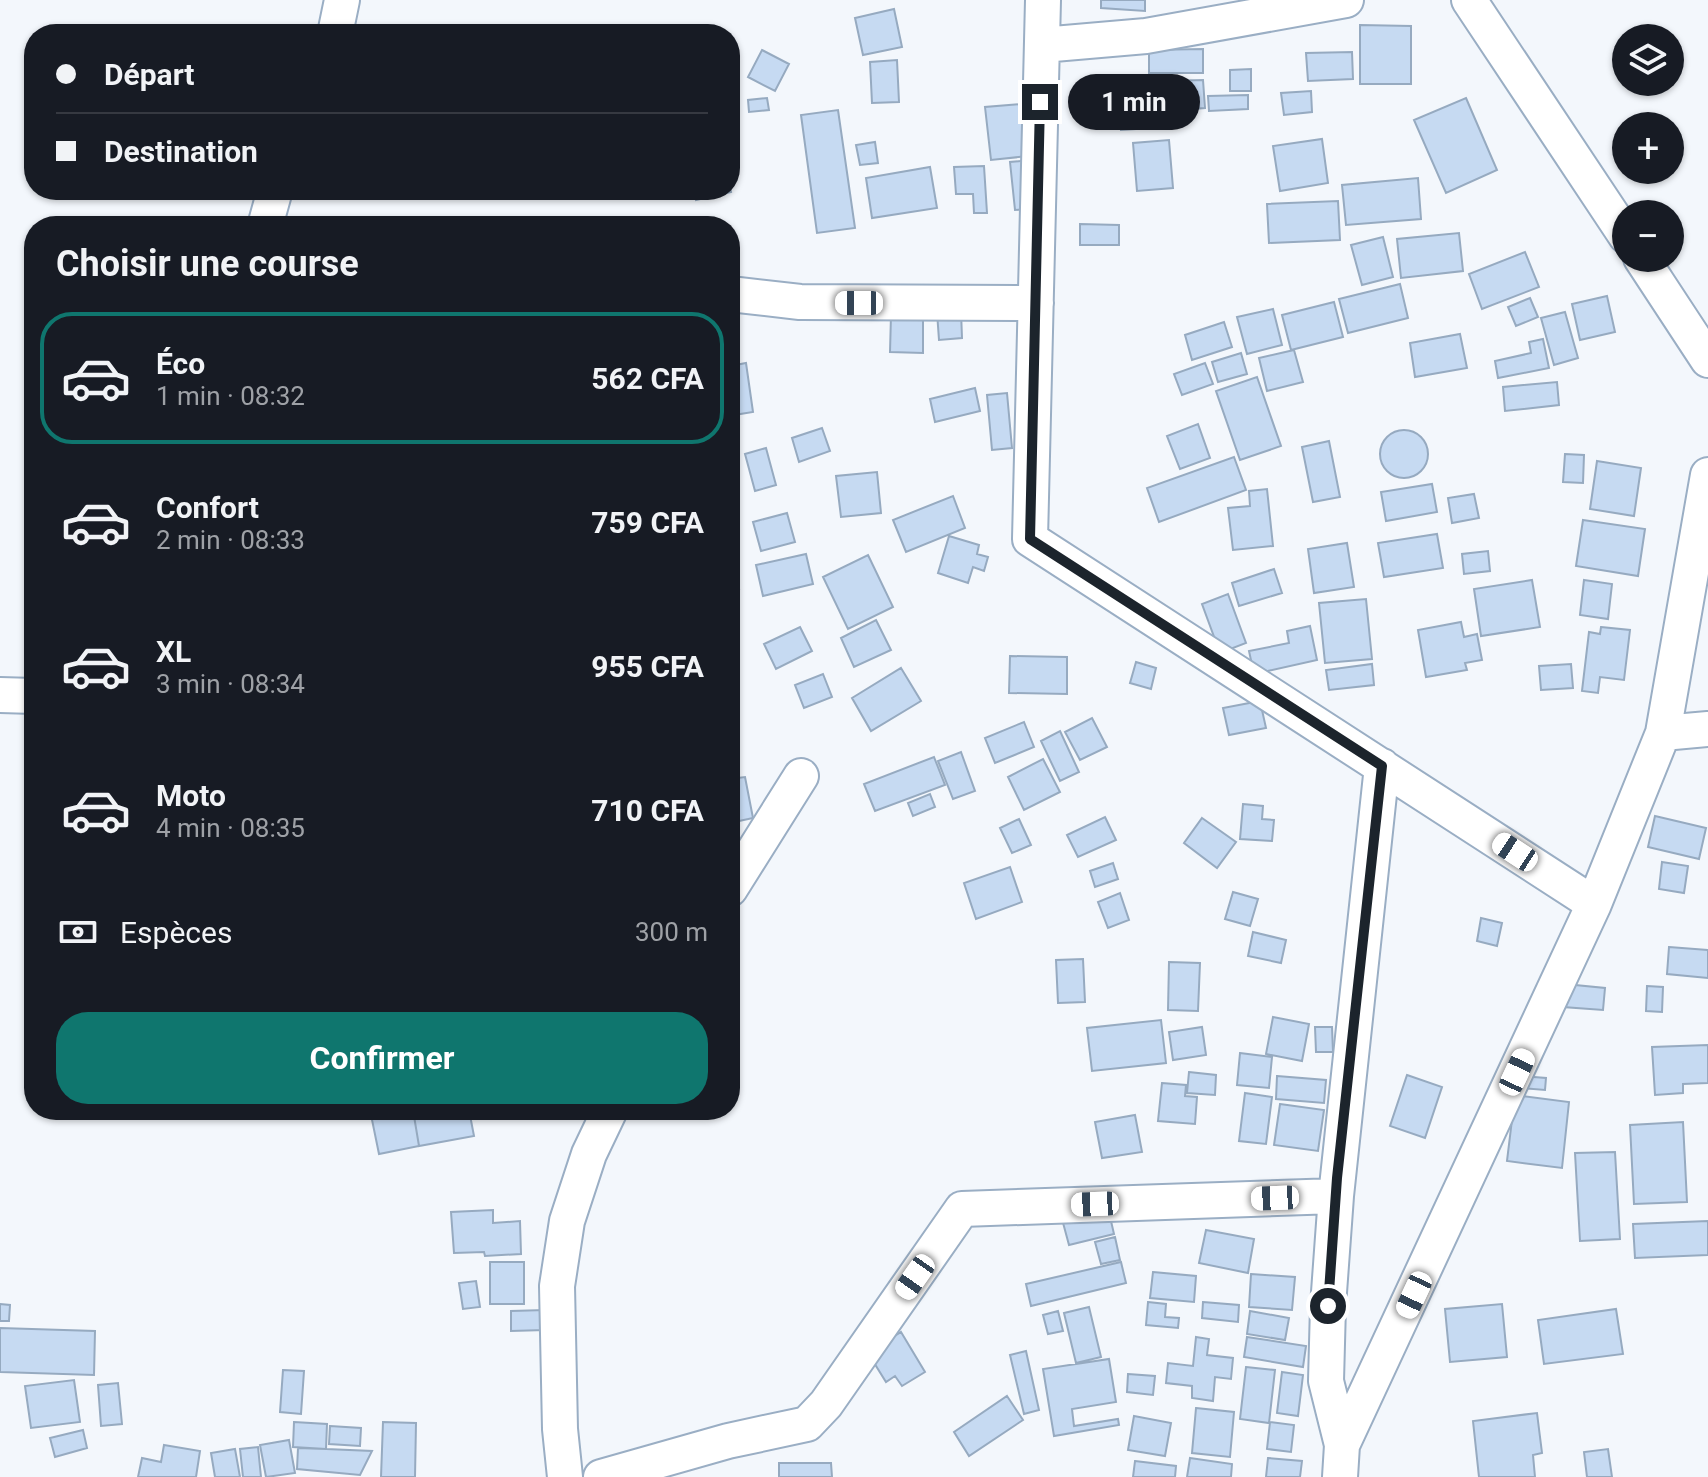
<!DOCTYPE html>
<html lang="fr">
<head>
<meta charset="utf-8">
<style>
	body { margin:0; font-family:Roboto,sans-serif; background:#20242c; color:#f1f3f6; height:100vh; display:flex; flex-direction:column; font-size:30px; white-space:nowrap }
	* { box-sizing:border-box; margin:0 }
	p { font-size:26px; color:#9ea1a6 }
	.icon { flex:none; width:44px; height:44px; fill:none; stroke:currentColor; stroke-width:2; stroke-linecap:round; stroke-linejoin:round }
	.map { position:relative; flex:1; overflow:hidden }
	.side { position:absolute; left:24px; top:216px; width:716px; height:904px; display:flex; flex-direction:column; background:#171b24; border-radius:32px; box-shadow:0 2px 6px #0004 }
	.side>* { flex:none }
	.banner { position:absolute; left:24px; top:24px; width:716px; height:176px; border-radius:32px; box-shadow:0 2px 6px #0004; display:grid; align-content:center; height:176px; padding:0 32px; background:#171b24 }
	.fabs { position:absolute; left:1612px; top:24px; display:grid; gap:16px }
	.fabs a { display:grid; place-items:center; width:72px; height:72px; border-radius:50%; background:#171b24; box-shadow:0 2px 6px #0004; font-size:40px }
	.end { position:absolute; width:36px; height:36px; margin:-18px; border:10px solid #1c242c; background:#fff; box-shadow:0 0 0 4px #fff }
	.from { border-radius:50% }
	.bubble { position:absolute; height:56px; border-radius:28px; background:#171b24; box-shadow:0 2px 6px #0004; font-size:26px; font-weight:700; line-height:56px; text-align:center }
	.car { position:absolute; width:24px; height:48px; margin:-24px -12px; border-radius:10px; box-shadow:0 0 6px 2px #0007; background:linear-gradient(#fff 24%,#345 0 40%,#fff 0 76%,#345 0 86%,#fff 0) }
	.banner b { display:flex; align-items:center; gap:28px; height:76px; font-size:30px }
	.banner b+b { border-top:2px solid #363941 }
	.banner i { width:20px; height:20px; background:#f1f3f6 }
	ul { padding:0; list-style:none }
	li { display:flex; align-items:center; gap:24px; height:132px; margin:0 16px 12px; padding:0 16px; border:4px solid transparent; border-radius:32px }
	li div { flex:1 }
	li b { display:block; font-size:30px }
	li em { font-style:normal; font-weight:700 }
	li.active { border-color:#0f766e }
	li>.icon { width:72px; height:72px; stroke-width:1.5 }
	h2 { padding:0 32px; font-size:36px; line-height:96px }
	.pay { display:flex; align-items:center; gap:20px; height:88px; padding:0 32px; font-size:30px }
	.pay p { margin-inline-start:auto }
	.action { display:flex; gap:16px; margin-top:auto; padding:16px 32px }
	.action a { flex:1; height:92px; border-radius:32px; background:#0f766e; color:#fff; font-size:32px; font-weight:700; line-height:92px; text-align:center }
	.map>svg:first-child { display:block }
	.building { fill:#c6daf2; stroke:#96aac0; stroke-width:2 }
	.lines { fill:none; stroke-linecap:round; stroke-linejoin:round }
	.minor-casing { stroke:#9aaec4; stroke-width:38 }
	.minor { stroke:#fff; stroke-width:34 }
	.route { stroke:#1c242c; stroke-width:10 }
</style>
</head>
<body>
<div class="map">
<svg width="1708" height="1477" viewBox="0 0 1708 1477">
	<rect width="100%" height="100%" fill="#f3f7fc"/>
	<path class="building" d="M1101,0h44v11l-44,-3z
		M894,9l8,38 -39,8 -8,-37z
		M1360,25l51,1v58h-51z
		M1203,49v24h-54v-23z
		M762,50l27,14 -14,27 -27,-14z
		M1352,52l1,27 -45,2 -2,-28z
		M897,60l2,42 -27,1 -2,-41z
		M1251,69v22h-21v-21z
		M1203,80l2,28 -38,3 -2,-30z
		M1148,91l3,37 -30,2 -2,-37z
		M1311,91l1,21 -28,3 -3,-22z
		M1248,95v14l-39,2 -1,-15z
		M767,98l2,12 -20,2 -1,-12z
		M1466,98l31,72 -51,23 -32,-73z
		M1033,103l5,52 -47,5 -6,-53z
		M838,110l17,118 -38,5 -16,-118z
		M1322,139l6,44 -48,8 -7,-45z
		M1169,140l4,48 -36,3 -4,-48z
		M875,142l3,21 -18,2 -4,-20z
		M1031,160l5,48 -21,2 -5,-48z
		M984,166l3,47h-13l-1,-19h-17l-2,-27z
		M930,167l7,41 -65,10 -6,-40z
		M1418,178l3,41 -75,6 -4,-40z
		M730,187l1,5 -35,8 -2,-10h36z
		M1338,201l2,39 -71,3 -2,-39z
		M1080,224l39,1v20h-39z
		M1459,233l4,38 -62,7 -4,-39z
		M1383,237l10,40 -31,8 -11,-40z
		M1525,252l14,35 -57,22 -13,-35z
		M1400,284l8,34 -60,15 -9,-34z
		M1607,296l8,36 -35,8 -8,-36z
		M1530,298l8,19 -22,9 -8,-19z
		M1334,302l9,35 -52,13 -9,-35z
		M1273,309l9,36 -35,9 -10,-37z
		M961,311l1,27 -23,2 -2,-28z
		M1565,312l13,46 -24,7 -13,-47z
		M891,315l32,1v37l-33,-1z
		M1224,322l8,25 -40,13 -7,-25z
		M1460,334l7,34 -52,9 -5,-34z
		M1543,339l6,29 -51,10 -3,-17 36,-8 -2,-11z
		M1294,350l9,32 -36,9 -8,-33z
		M1241,353l6,21 -29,8 -6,-20z
		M746,363l7,49 -19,3 -4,-49z
		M1205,363l8,21 -31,11 -8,-21z
		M1257,377l24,69 -41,14 -24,-69z
		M1557,382l2,23 -54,6 -2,-24z
		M975,388l5,23 -45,11 -5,-23z
		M1007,393l5,55 -20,2 -5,-55z
		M1198,424l12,34 -30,11 -13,-33z
		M822,428l8,23 -31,11 -7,-24z
		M1380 454a24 24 0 1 1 48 0a24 24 0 1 1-48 0Z
		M1329,441l11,56 -27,5 -11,-55z
		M766,448l10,37 -21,6 -10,-37z
		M1565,454l19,1 -1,28 -20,-1z
		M1234,457l12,33 -87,32 -12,-34z
		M1597,461l44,7 -7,48 -44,-7z
		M877,472l4,41 -40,4 -5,-41z
		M1432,484l5,28 -51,9 -5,-29z
		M1267,489l6,57 -40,4 -5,-42 22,-2 -1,-15z
		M1474,494l5,24 -27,5 -4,-25z
		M953,496l12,32 -59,24 -13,-32z
		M787,513l8,29 -34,9 -8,-29z
		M1583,520l62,9 -7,47 -62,-10z
		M1437,534l6,34 -59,9 -6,-34z
		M949,536l30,9 -2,9 11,3 -4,14 -11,-4 -5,16 -30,-10z
		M1347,543l7,44 -40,6 -6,-44z
		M1488,551l2,20 -26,3 -2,-20z
		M806,554l7,30 -50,12 -7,-31z
		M868,555l25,52 -45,22 -25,-52z
		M732,557l7,32 -9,1v-32z
		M1274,569l8,24 -43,13 -7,-23z
		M1532,580l8,47 -59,9 -7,-47z
		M1584,580l28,4 -4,35 -28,-4z
		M1228,594l18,49 -26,10 -18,-49z
		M1366,599l6,60 -47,4 -6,-60z
		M876,620l15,30 -37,17 -13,-29z
		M1461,622l3,15 13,-3 5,26 -17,3 2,7 -41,7 -8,-47z
		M1310,626l7,34 -63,14 -5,-23 40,-8 -2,-12z
		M800,627l12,24 -36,18 -12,-25z
		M1601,627l29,3 -6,50 -24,-3 -2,16 -16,-2 7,-59 11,2z
		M1010,656l57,1v37l-58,-1z
		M1136,662l20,6 -5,21 -21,-6z
		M1372,664l2,21 -45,5 -3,-20z
		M1571,664l2,24 -32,2 -2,-24z
		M901,668l20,33 -50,30 -19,-33z
		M823,674l9,23 -28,11 -9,-23z
		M1260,701l6,27 -37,7 -6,-27z
		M1092,718l15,29 -27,13 -15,-28z
		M1024,722l10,25 -39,16 -10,-25z
		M1060,731l19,41 -19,9 -19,-40z
		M961,752l14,39 -22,8 -15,-38z
		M934,757l11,28 -70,26 -11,-27z
		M1043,759l17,33 -36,18 -16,-33z
		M745,777l8,41 -23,5v-44z
		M930,794l5,13 -22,9 -5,-13z
		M1243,804l20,2 -1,13 12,1 -2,21 -32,-2z
		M1655,816l51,12 -7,31 -51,-12z
		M1105,817l11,23 -38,17 -11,-22z
		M1202,818l34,24 -19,26 -33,-25z
		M1019,819l12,26 -19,8 -12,-25z
		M1662,862l26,4 -4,27 -25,-4z
		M1113,863l5,16 -23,8 -5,-16z
		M1010,867l12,35 -46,17 -12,-36z
		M1233,892l25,7 -8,27 -25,-7z
		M1120,893l9,27 -21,8 -10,-26z
		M1481,918l21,5 -5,23 -20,-5z
		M1253,932l33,8 -5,23 -33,-7z
		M1669,947l39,3v28l-41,-4z
		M1083,959l2,43 -27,1 -2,-43z
		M1169,962l31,1 -2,48 -30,-1z
		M1565,984l40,4 -2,22 -40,-3z
		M1647,986l16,1 -1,25 -16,-1z
		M1273,1017l36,7 -7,37 -36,-7z
		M1161,1020l5,43 -74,8 -5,-43z
		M1202,1027l4,28 -33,5 -4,-28z
		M1315,1027h17l1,25h-17z
		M1708,1045v38l-25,1v9l-28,2 -3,-48z
		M1240,1053l32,4 -3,31 -32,-3z
		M1189,1072l27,3 -1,20 -28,-2z
		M1407,1075l35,12 -17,51 -35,-12z
		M1277,1076l49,4 -2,23 -48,-4z
		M1521,1076l25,2 -1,12 -25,-2z
		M1162,1083l24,2 -1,11 12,1 -2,27 -37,-3z
		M1245,1093l27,4 -6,47 -27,-3z
		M1515,1095l54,7 -7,66 -55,-7z
		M1280,1104l44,6 -6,41 -44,-6z
		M370,1110h43l6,36 -40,8z
		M413,1110h56l5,26 -55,10z
		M1135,1115l7,37 -40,6 -7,-36z
		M1683,1122l4,80 -53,2 -4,-79z
		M1615,1152l5,87 -40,2 -5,-88z
		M1108,1208l6,26 -45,11 -7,-26z
		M493,1210v13l27,-2 1,33 -36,2 -1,-4 -30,1 -3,-41z
		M1708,1221v34l-73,3 -2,-34z
		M1206,1230l48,9 -6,34 -49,-10z
		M1115,1237l5,23 -19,4 -6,-22z
		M490,1262h34v42h-34z
		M1121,1262l5,21 -95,23 -5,-22z
		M1153,1272l43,4 -2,26 -44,-4z
		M1251,1274l44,3 -3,33 -43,-3z
		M476,1281l4,26 -17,2 -4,-26z
		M1148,1302l18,2 -1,13 14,1 -1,10 -32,-3z
		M1203,1302l36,3 -1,17 -36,-4z
		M0,1304l10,1 -1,16h-9z
		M1502,1304l5,53 -57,5 -5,-53z
		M1089,1307l12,50 -25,6 -12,-50z
		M1616,1309l7,45 -79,10 -6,-44z
		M545,1310v20l-34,1v-20z
		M1058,1311l5,20 -15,3 -5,-19z
		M1250,1311l39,7 -4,22 -38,-6z
		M0,1328l95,3 -1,44 -94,-3z
		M901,1332l24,40 -23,14 -7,-10 -9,6 -18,-29z
		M1196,1337l13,2 -2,16 26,3 -2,21 -16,-2 -2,24 -21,-3v-12l-26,-3 2,-20 25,3z
		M1247,1337l59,9 -3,21 -59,-10z
		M1026,1351l13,59 -15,4 -14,-59z
		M1109,1359l7,43 -44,7 2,17 44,-7 1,6 -65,11 -11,-67z
		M1246,1367l29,3 -6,53 -29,-4z
		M283,1370l21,1 -3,43 -21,-2z
		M1282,1372l21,3 -5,41 -21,-3z
		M1128,1374l27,2 -2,19 -26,-3z
		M74,1380l6,42 -49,6 -6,-42z
		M118,1383l4,41 -21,2 -3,-41z
		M1007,1396l16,24 -54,36 -15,-24z
		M1196,1408l38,4 -4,45 -38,-4z
		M1537,1413l5,40 -9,2 2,22h-56l-6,-56z
		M1134,1416l37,7 -6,33 -37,-6z
		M294,1422l33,2 -1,25 -33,-2z
		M383,1422l33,1 -1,54h-34z
		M1270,1422l24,3 -3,27 -24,-3z
		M330,1426l31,2 -1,18 -31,-2z
		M83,1430l4,18 -32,9 -5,-19z
		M289,1440l6,33 -29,4 -6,-32z
		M164,1445l36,6 -4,26h-58l4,-19 19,4z
		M258,1447l3,30h-18l-3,-28z
		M298,1448l28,1 46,2 -12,24 -63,-6z
		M235,1449l5,28h-25l-4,-24z
		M1608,1449l4,28h-25l-3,-25z
		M1190,1458l42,6 -1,13h-44z
		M1268,1458l34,3 -2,16h-34z
		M1135,1461l41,5 -1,11h-42z
		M779,1463h52l1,14h-53z"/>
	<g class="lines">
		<defs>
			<path id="minor" d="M1043,0l-13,539 564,365
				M1469,0l157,236
				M335,34l7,-34
				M1042,45l104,-9 200,-36
				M265,226l10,-36
				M1641,258l67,102
				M730,294l70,8 236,1
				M0,695l34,1
				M1663,733l45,-4
				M730,889l71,-113
				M1342,1445l-16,-64 2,-75 8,-110 46,-430
				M565,1477l-5,-48 -3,-143 10,-65 22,-67 21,-44
				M601,1477l127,-36 79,-17 19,-20 136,-195 374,-13
				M1340,1477l2,-32 252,-541 69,-171 45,-258"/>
		</defs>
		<use href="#minor" class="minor-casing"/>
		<use href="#minor" class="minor"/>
	</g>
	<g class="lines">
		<path class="route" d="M1040,102l-10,437 352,227 -45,412 -9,128"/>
	</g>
</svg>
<div class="fabs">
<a><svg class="icon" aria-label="layers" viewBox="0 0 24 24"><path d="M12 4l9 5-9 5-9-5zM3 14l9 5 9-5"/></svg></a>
<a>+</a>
<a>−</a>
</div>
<i class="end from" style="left:1328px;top:1306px"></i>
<i class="end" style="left:1040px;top:102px"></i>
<div class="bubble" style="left:1068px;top:74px;width:132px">1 min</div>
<i class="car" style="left:859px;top:303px;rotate:270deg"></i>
<i class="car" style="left:1515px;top:852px;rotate:303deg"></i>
<i class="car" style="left:1517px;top:1072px;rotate:25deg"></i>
<i class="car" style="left:1275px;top:1198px;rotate:268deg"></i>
<i class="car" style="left:1095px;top:1204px;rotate:268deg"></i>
<i class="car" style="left:915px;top:1277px;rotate:215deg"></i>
<i class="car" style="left:1414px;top:1295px;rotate:205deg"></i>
<div class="banner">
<b><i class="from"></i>Départ</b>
<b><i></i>Destination</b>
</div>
<section class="side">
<h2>Choisir une course</h2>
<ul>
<li class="active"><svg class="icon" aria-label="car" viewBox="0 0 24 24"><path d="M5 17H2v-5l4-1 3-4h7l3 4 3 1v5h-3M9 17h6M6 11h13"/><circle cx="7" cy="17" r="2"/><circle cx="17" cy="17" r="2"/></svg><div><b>Éco</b><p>1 min · 08:32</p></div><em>562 CFA</em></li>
<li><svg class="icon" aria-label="car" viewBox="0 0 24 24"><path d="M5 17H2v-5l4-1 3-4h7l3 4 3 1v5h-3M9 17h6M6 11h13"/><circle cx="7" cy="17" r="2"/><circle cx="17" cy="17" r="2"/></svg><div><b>Confort</b><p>2 min · 08:33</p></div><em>759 CFA</em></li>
<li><svg class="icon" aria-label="car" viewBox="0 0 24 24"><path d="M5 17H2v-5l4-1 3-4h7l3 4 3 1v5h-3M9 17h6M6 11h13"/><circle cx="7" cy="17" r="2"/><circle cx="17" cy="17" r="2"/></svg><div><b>XL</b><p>3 min · 08:34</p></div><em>955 CFA</em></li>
<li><svg class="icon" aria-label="car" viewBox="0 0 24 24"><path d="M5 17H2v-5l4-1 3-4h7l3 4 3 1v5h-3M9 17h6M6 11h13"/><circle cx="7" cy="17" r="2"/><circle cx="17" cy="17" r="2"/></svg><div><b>Moto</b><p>4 min · 08:35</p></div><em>710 CFA</em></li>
</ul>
<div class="pay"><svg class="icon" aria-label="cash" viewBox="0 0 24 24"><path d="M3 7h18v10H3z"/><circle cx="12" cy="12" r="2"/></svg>Espèces<p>300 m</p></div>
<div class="action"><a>Confirmer</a></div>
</section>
</div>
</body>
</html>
